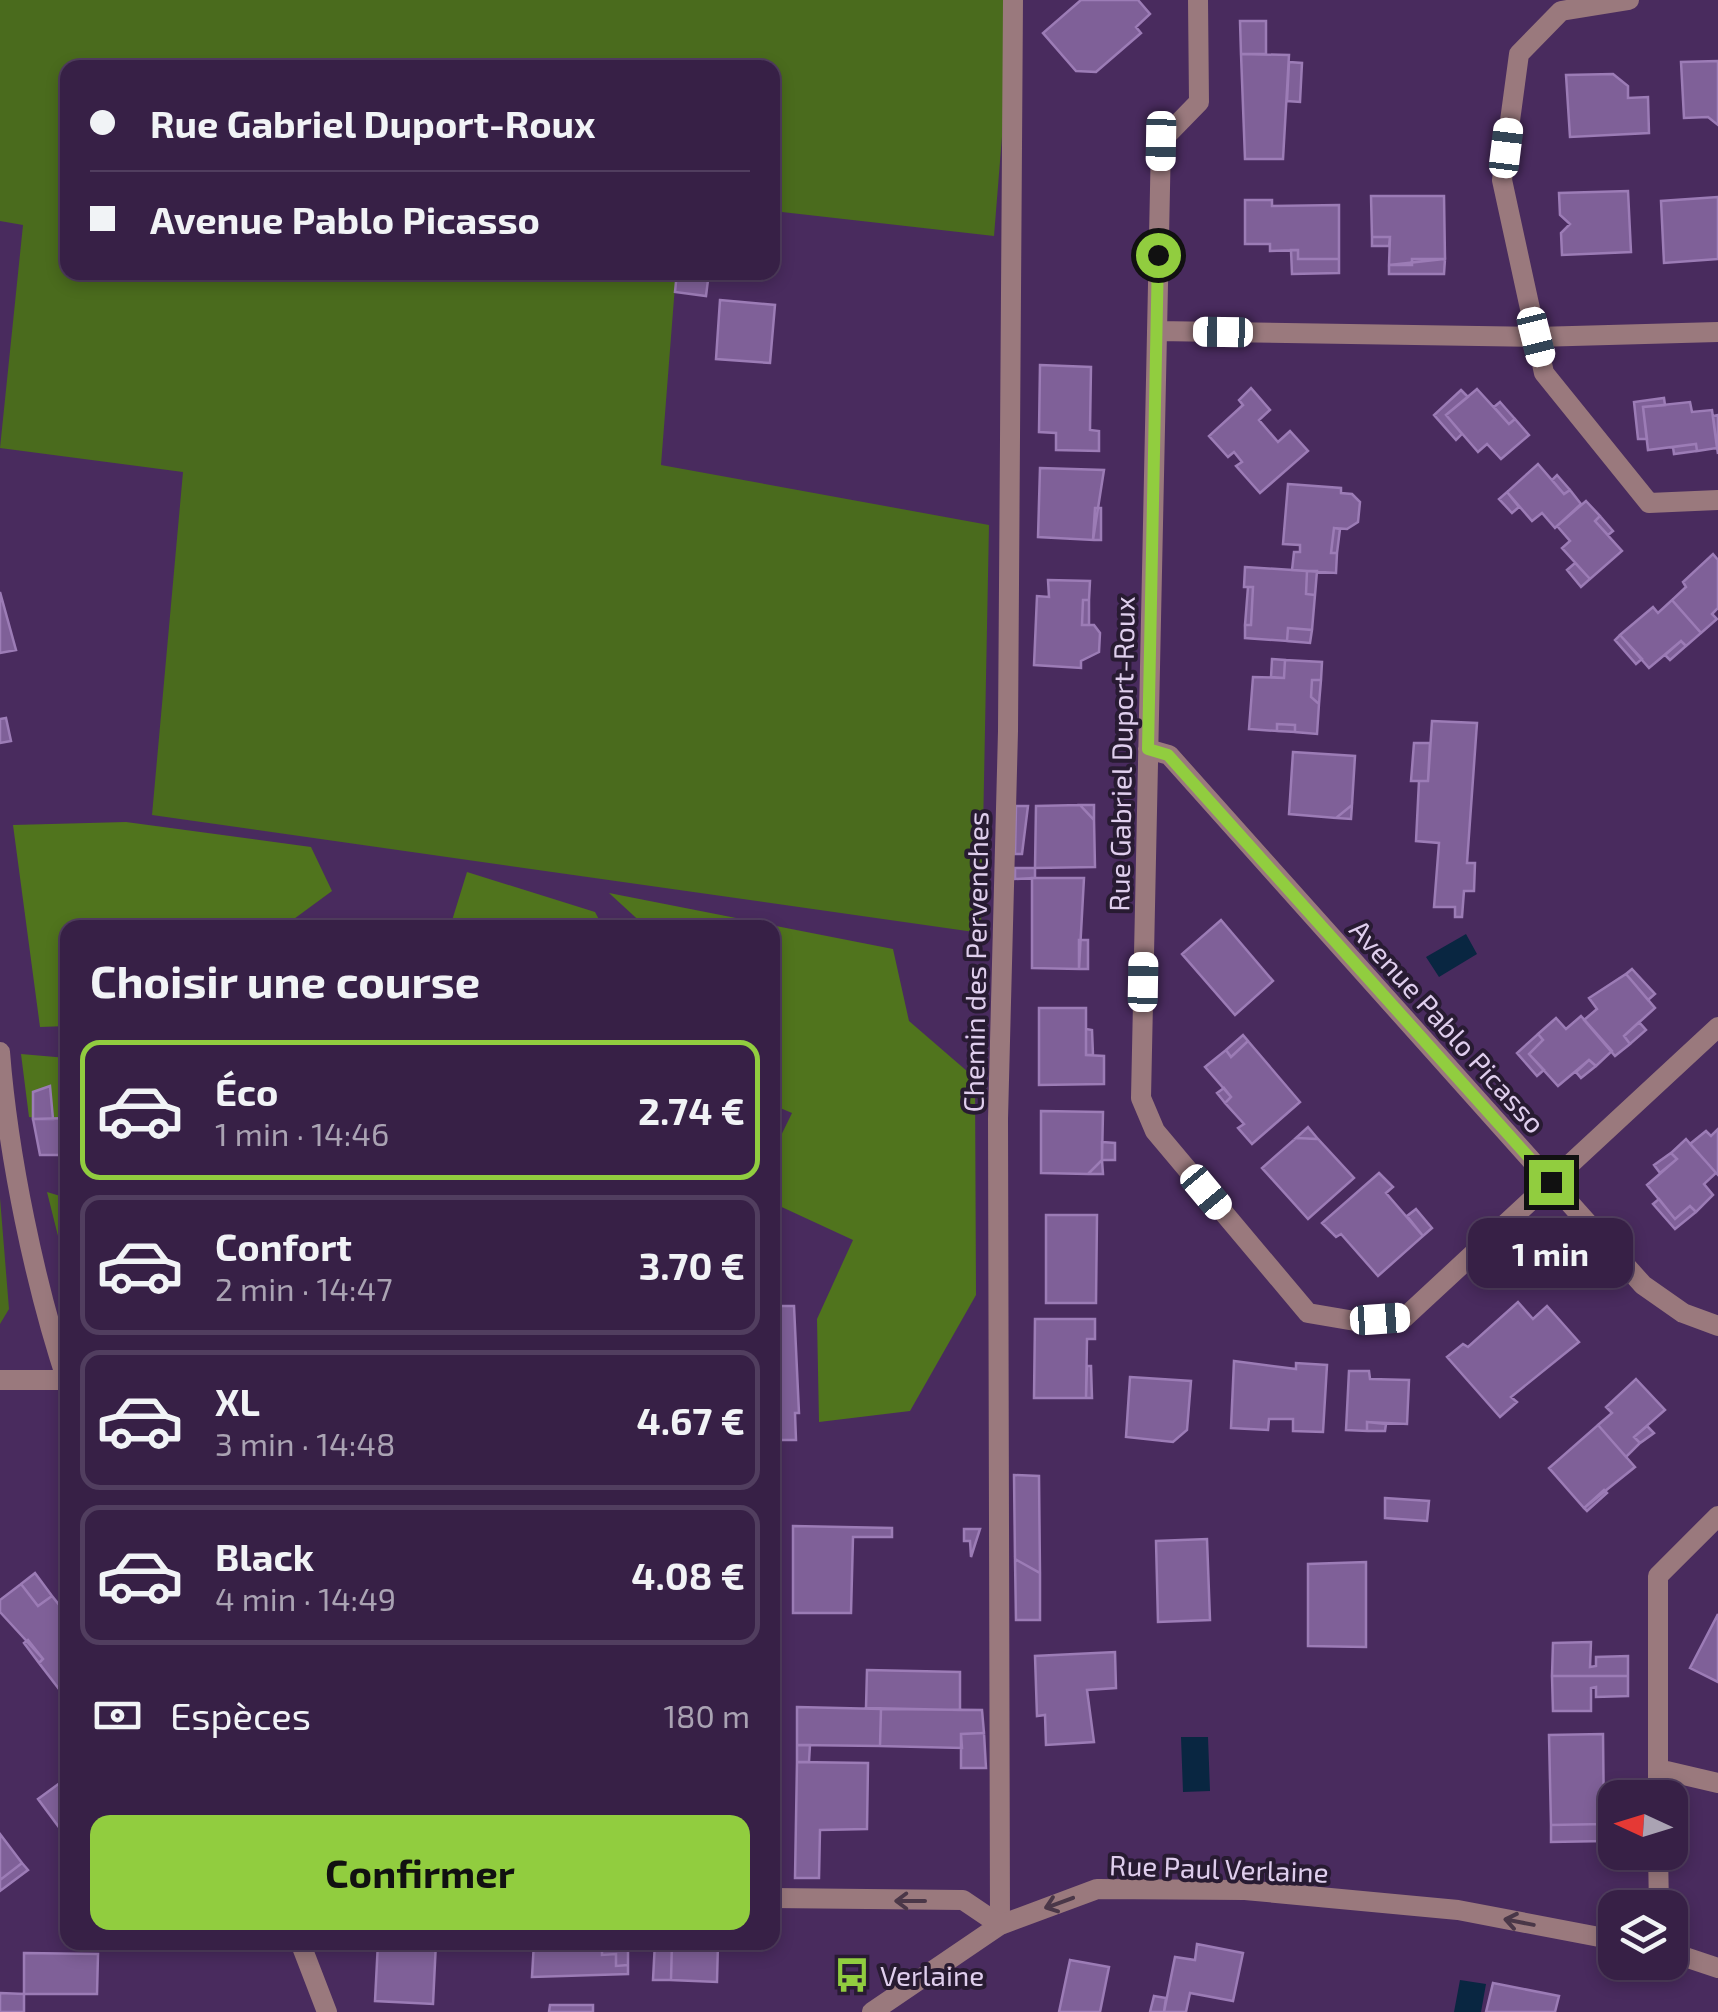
<!DOCTYPE html>
<html lang="fr">
<head>
<meta charset="utf-8">
<style>
	body { margin:0; font-family:"Exo 2",sans-serif; background:#3e284d; color:#f1f3f6; height:100vh; display:flex; flex-direction:column; font-size:38px; white-space:nowrap }
	* { box-sizing:border-box; margin:0 }
	p { font-size:32px; color:#aaa3b3 }
	.icon { flex:none; width:55px; height:55px; fill:none; stroke:currentColor; stroke-width:2; stroke-linecap:round; stroke-linejoin:round }
	.map { position:relative; flex:1; overflow:hidden }
	.drawer { position:absolute; left:60px; top:920px; width:720px; height:1030px; display:flex; flex-direction:column; background:#372046; border-radius:20px; box-shadow:0 5px 15px #0003,0 0 0 2px #513e5f }
	.drawer>* { flex:none }
	.top-card { position:absolute; left:60px; top:60px; width:720px; height:220px; border-radius:20px; box-shadow:0 5px 15px #0003,0 0 0 2px #513e5f; display:grid; align-content:center; height:220px; padding:0 30px; background:#372046 }
	.needle { width:65px; rotate:274deg }
	.fabs { position:absolute; left:1598px; top:1780px; display:grid; gap:20px }
	.fabs a { display:grid; place-items:center; width:90px; height:90px; border-radius:20px; background:#372046; box-shadow:0 5px 15px #0003,0 0 0 2px #513e5f; font-size:50px }
	.end { position:absolute; width:45px; height:45px; margin:-22px; border:12px solid #91cd3f; background:#111; box-shadow:0 0 0 5px #111 }
	.from { border-radius:50% }
	.bubble { position:absolute; height:70px; border-radius:20px; background:#372046; box-shadow:0 5px 15px #0003,0 0 0 2px #513e5f; font-size:32px; font-weight:700; line-height:70px; text-align:center }
	.car { position:absolute; width:30px; height:60px; margin:-30px -15px; border-radius:12px; box-shadow:0 0 8px 2px #0007; background:linear-gradient(#fff 24%,#345 0 40%,#fff 0 76%,#345 0 86%,#fff 0) }
	.top-card b { display:flex; align-items:center; gap:35px; height:95px; font-size:38px }
	.top-card b+b { border-top:2px solid #513e5f }
	.top-card i { width:25px; height:25px; background:#f1f3f6 }
	ul { padding:0; list-style:none }
	li { display:flex; align-items:center; gap:30px; height:140px; margin:0 20px 15px; padding:0 10px; border:5px solid #513e5f; border-radius:20px }
	li div { flex:1 }
	li b { display:block; font-size:38px }
	li em { font-style:normal; font-weight:700 }
	li.selected { border-color:#91cd3f }
	li>.icon { width:90px; height:90px; stroke-width:1.5 }
	h2 { padding:0 30px; font-size:45px; line-height:120px }
	.pay { display:flex; align-items:center; gap:25px; height:110px; padding:0 30px; font-size:38px }
	.pay p { margin-inline-start:auto }
	.action { display:flex; gap:20px; margin-top:auto; padding:20px 30px }
	.action a { flex:1; height:115px; border-radius:20px; background:#91cd3f; color:#111; font-size:40px; font-weight:700; line-height:115px; text-align:center }
	.map>svg:first-child { display:block }
	.green { fill:#4a6b1d }
	.forest { fill:#50741d }
	.water { fill:#092641 }
	.building { fill:#7f6098; stroke:#9c7cb6; stroke-width:2.5 }
	.lines { fill:none; stroke-linecap:round; stroke-linejoin:round }
	.service { stroke:#9a797d; stroke-width:20 }
	.minor { stroke:#9a797d; stroke-width:20 }
	.tertiary { stroke:#9a797d; stroke-width:20 }
	.oneway { stroke:#4a3748 }
	.route { stroke:#91cd3f; stroke-width:12 }
	.labels { text-anchor:middle; dominant-baseline:central; stroke-width:8; stroke-linejoin:round; paint-order:stroke }
	.street-label { font-size:28px; fill:#dfceed; stroke:#281b32 }
	.poi-label { font-size:28px; fill:#dfceed; stroke:#281b32; text-anchor:start }
</style>
</head>
<body>
<div class="map">
<svg width="1718" height="2012" viewBox="0 0 1718 2012">
	<rect width="100%" height="100%" fill="#492b5e"/>
	<path class="green" d="M0,0h1013l-19,236 -221,-25 -1,-143h-704v204l608,1 -15,192 328,60 -8,408 -829,-118 31,-343 -183,-24 23,-223 -23,-4z
		M0,1198l9,111 -9,15z"/>
	<path class="forest" d="M126,822l185,25 21,44 -49,36 -215,1 -1,98 -27,1 -27,-202z
		M467,872l128,40 8,15h-153z
		M609,893l284,56 16,72 66,57 1,217 -66,116 -91,11 -2,-103 36,-79 -80,-37v-51l19,-39 -19,-8 -1,-177 -126,-1z
		M21,1054l46,4v64l-38,-5z
		M47,1192l20,6v74z"/>
	<path class="water" d="M1466,934l11,20 -38,23 -13,-20z
		M1181,1737h27l2,54 -27,1z
		M1460,1980l26,4 -5,28h-27z"/>
	<path class="building" d="M1081,0h57l12,14 -14,13 5,6 -45,39 -20,-1 -33,-38z
		M1240,21h26v33h-25z
		M1241,54l48,1 -6,104h-38z
		M1718,61v64l-10,-8 -24,1 -3,-56z
		M1289,62l13,1 -2,39 -13,-1z
		M1613,74l15,12v12l20,-1 1,36 -79,4 -4,-62z
		M1628,191l3,61 -69,3 -1,-22 9,-9 -10,-9 -1,-22z
		M1371,196h73l1,63 -56,6 1,-28h-18z
		M1718,197v62l-54,4 -3,-62z
		M1245,200h27v6l67,-1v54h-41v-9l-28,1v-7h-25z
		M1372,237h18l-1,9h-17z
		M1291,250h7v9h41v14l-47,1z
		M1412,259h33l-1,15h-55v-9h23z
		M677,272h32l-3,24 -31,-4z
		M720,300l55,5 -5,58 -54,-4z
		M1040,365l51,2 -1,63 9,1v20l-43,-1v-17l-17,-1z
		M1251,388l19,22 -11,10 19,22 12,-11 18,20 -48,42 -24,-27 6,-4 -8,-10 -6,5 -19,-21 34,-31 -4,-5z
		M1477,389l32,35 6,-5 14,16 -28,24 -14,-15 -9,8 -32,-37z
		M1461,390l7,7 -22,18 16,19 -6,6 -22,-25z
		M1664,398l1,7 -22,2 4,32h-9l-4,-37z
		M1500,402l15,17 -6,5 -15,-17z
		M1690,402l2,10 20,-2 5,38 -20,3 -1,-7 -48,6 -5,-43z
		M1718,415v39l-5,-38z
		M1696,444l1,7 -23,3 -1,-7z
		M1538,464l26,30 6,-4 11,14 -26,24 -13,-15 -10,8 -25,-29z
		M1040,468l64,2 -11,70 -55,-3z
		M1557,475l13,15 -6,4 -12,-14z
		M1288,484l53,4v5l11,1 8,8 -2,20 -11,7 -13,-1 -3,25h6l-1,20 -44,-3 2,-18h6v-7l-17,-1z
		M1507,492l12,15 -7,6 -13,-14z
		M1586,501l14,15 -5,5 27,30 -32,28 -28,-31 8,-7 -13,-15z
		M1095,508h6v32h-8z
		M1600,516l13,15 -5,4 -13,-14z
		M1334,528l6,1 -3,24h-6z
		M1713,554l5,6v48l-6,6 5,5 -16,14 -29,-33 14,-13 -3,-5z
		M1575,563l15,16 -9,8 -14,-17z
		M1245,567l62,4 -1,23 9,1 -3,35 -24,-2 -1,13 -42,-3v-13h6l2,-38h-9z
		M1307,571h10l-2,24 -9,-1z
		M1048,580l42,1 -1,19h-6l-1,25h12l6,8 -1,19 -18,9v7l-47,-3 3,-69 12,1z
		M1248,587h5l-2,38h-6z
		M0,592l16,58 -16,3z
		M1083,600h6v25h-7z
		M1672,600l29,33 -15,13 -5,-5 -32,27 -29,-33 33,-28 5,6z
		M1288,628l24,2 -2,13 -23,-2z
		M1620,635l22,24 -6,5 -21,-24z
		M1681,641l5,5 -16,14 -5,-5z
		M1272,659l13,1 -1,18 -13,-1z
		M1285,660l37,2 -1,18h-9l-1,17 8,7 -2,30 -22,-2v-7l-18,-1v7l-28,-2 4,-52 31,1z
		M1312,680h9l-2,24 -8,-7z
		M6,718l5,23 -11,2v-24z
		M1432,721l45,2 -10,140h8l-1,28h-10l-2,26h-7v-10h-21l5,-64 -23,-2 3,-60h9z
		M1277,724l18,1v7l-18,-1z
		M1414,743h16l-2,38h-17z
		M1293,752l62,4 -3,49 -16,13 -47,-4z
		M1080,805h14v15z
		M1080,805l14,15 1,47 -60,1 1,-62z
		M1352,805l-1,14 -15,-1z
		M1016,806h12l-6,48h-7z
		M1015,868h20v10l-20,1z
		M1032,878h52l-5,91 -47,-1z
		M1221,920l52,61 -38,34 -53,-61z
		M1079,940h9v29h-9z
		M1632,969l23,25 -7,6 -22,-26z
		M1626,974l29,34 -31,28 6,8 -15,12 -31,-36 13,-11 -8,-11z
		M1039,1008h47v47l18,1v28l-65,1z
		M1581,1016l31,35 -16,15 -7,-6 -31,26 -29,-32 14,-14 -5,-6 18,-16 10,11z
		M1639,1022l7,8 -16,14 -6,-8z
		M1086,1029l6,1 1,25h-7z
		M1538,1034l5,6 -14,14 15,16 -7,6 -20,-23z
		M1243,1035l5,6 -17,16 -5,-7z
		M1248,1041l52,61 -48,42 -14,-16 6,-4 -19,-21 6,-6 -26,-30 21,-17 5,7z
		M1589,1060l7,6 -15,12 -5,-6z
		M50,1086l3,33h-20v-27z
		M1224,1088l7,9 -6,6 -8,-10z
		M1041,1111l62,1 -1,48 -14,14 -47,-1z
		M68,1118v37h-28l-7,-36z
		M1308,1127l10,12 -22,-1z
		M1718,1129v46l-28,-31 16,-13 5,5z
		M1296,1138l22,1 36,39 -46,41 -46,-51z
		M1686,1139l30,34 -12,11 9,11 -17,17 -6,-6 -15,13 -28,-34 30,-26 -6,-6z
		M1102,1142l13,1v17h-13z
		M1671,1153l6,6 -17,14 -6,-8z
		M1102,1160l1,14h-15z
		M1379,1173l14,14 -7,6 37,43 -45,40 -37,-42 -5,3 -14,-14z
		M1659,1199l16,20 15,-13 6,6 -21,17 -22,-25z
		M1416,1209l16,19 -9,8 -16,-20z
		M1046,1215h51l-1,88h-50z
		M1518,1302l15,17 14,-13 32,36 -68,55 6,5 -17,15 -53,-60 16,-13 5,3z
		M772,1306h22l5,107h-4l1,27h-24z
		M1035,1319h60v20h-8l-1,59h-52z
		M1234,1361l62,8v-6l31,2 -4,67 -30,-1v-12h-24l-1,11 -37,-2z
		M1087,1366h4l1,32h-6z
		M1349,1371h20l1,8 39,1 -2,44 -40,-2v9l-21,-1z
		M1130,1377l61,4 -4,49 -14,12 -47,-5z
		M1636,1379l29,31 -31,27 6,6 -14,14 -28,-32 14,-12 -6,-6z
		M1367,1422l19,2 -1,7h-18z
		M1598,1425l37,42 -51,41 -35,-40z
		M1647,1426l7,7 -14,10 -6,-6z
		M1014,1475l25,1 1,97 -25,-14z
		M1604,1490l3,3 -20,18 -3,-3z
		M1385,1498l44,3 -2,20 -42,-3z
		M793,1526l99,2v9h-39l-2,76h-58z
		M964,1529h16l-9,28 -1,-16h-6z
		M1207,1539l3,81 -52,2 -2,-81z
		M1015,1559l25,14v47h-24z
		M1366,1562v85l-58,-1v-82z
		M35,1573l17,23 -14,10 -17,-22z
		M21,1584l17,22 14,-10 16,20v72l-6,5 -23,-30 4,-4 -43,-47v-12z
		M1718,1614v68l-28,-14z
		M28,1640l15,19 -4,4 -15,-20z
		M1591,1642l-1,25 6,-1v-9l32,-1v20h-76l1,-33z
		M1115,1652l1,36 -29,2 7,52 -48,3 -1,-30 -8,1 -2,-60z
		M867,1670l93,2v38l-94,-2z
		M1552,1676h76v20l-32,1v-10l-5,1v23h-38z
		M797,1707l84,2 -1,37 -83,-1z
		M881,1709l101,1 2,23 -23,1 1,14 -82,-2z
		M984,1733l2,35h-25v-34z
		M1603,1734l1,90 -53,1 -2,-90z
		M797,1745h13l-1,17h-12z
		M797,1762l71,1 -1,66 -47,1 -1,48h-24z
		M68,1777v60l-1,1 -29,-39z
		M1604,1824l1,17 -54,1v-17z
		M0,1834l22,29 -22,17z
		M22,1863l6,7 -28,21v-11z
		M378,1942h58l-3,62 -58,-3z
		M534,1942h68v13l14,-1v12l12,-1v9l-96,3z
		M602,1942h26v23l-12,1v-12l-14,1z
		M655,1942h17l-1,38h-18z
		M672,1942h46l-1,40 -46,-2z
		M1197,1944l46,9 -10,48 -43,-8 -4,19h-22l11,-55 20,3z
		M24,1953l74,1 -1,40h-73z
		M1070,1960l39,7 -9,45h-41z
		M1493,1983l66,13 -4,16h-69z
		M0,1993l24,1v18h-24z
		M1154,1996l12,2 -2,14h-14z
		M550,2005h43v7h-44z"/>
	<g class="lines">
		<path class="service" d="M1161,141l38,-39 -1,-102
			M0,1380h66
			M1000,1925l-2,-806 10,-388 5,-731"/>
		<path class="minor" d="M1629,0l-68,11 -42,43 -17,126 42,193 105,130 69,-3
			M1161,141l-20,957 14,33 153,182 47,8 49,-3 314,-291
			M1157,331l379,6 182,-5
			M1148,749l21,6 474,530 40,28 35,13
			M1658,1769l60,14
			M1658,1798v-222l60,-60
			M1658,1852l1,56
			M772,1898l191,2 37,25
			M1670,1952l48,16
			M872,2012l128,-87 97,-36 148,1 213,20 157,30"/>
		<path class="tertiary" d="M0,1052c8,103 35,234 68,332
			M300,1942l27,70"/>
	</g>
	<defs><path id="oneway-shaft" d="M-6 0H5M1.5-3L5.5 0L1.5 3" fill="none" stroke-width="1.6" stroke-linecap="round" stroke-linejoin="round" transform="scale(2.5)"/></defs>
	<g class="oneway">
		<use href="#oneway-shaft" transform="translate(910 1901) rotate(180)"/>
		<use href="#oneway-shaft" transform="translate(1059 1903) rotate(160)"/>
		<use href="#oneway-shaft" transform="translate(1519 1922) rotate(-169)"/>
	</g>
	<g class="lines">
		<path class="route" d="M1158,255l-10,494 20,6 383,427"/>
	</g>
	<defs>
		<symbol id="bus-bare" viewBox="-9 -9 18 18"><path d="M-5-6H5V4H4V6H2V4H-2V6H-4V4H-5ZM-3.5-4V0h7V-4ZM-3.5 1.2v1.5H-2V1.2ZM2 1.2v1.5H3.5V1.2Z" fill="#91cd3f" stroke="#281b32" stroke-width="2.5" paint-order="stroke"/></symbol>
	</defs>
	<g fill-rule="evenodd">
		<use href="#bus-bare" x="827" y="1950" width="50" height="50"/>
	</g>
	<g class="labels">
		<g class="street-label">
			<text transform="translate(1121 754) rotate(-89)">Rue Gabriel Duport-Roux</text>
			<text transform="translate(975 962) rotate(-89)">Chemin des Pervenches</text>
			<text transform="translate(1448 1026) rotate(48)">Avenue Pablo Picasso</text>
			<text transform="translate(1219 1868) rotate(2)">Rue Paul Verlaine</text>
		</g>
		<g class="poi-label">
			<text x="880" y="1975">Verlaine</text>
		</g>
	</g>
</svg>
<div class="fabs">
<a><svg class="needle" viewBox="-14 -14 28 28"><path d="M0-13l5 13h-10z" fill="#e53935"/><path d="M0 13l5-13h-10z" fill="#aaa3b3"/></svg></a>
<a><svg class="icon" aria-label="layers" viewBox="0 0 24 24"><path d="M12 4l9 5-9 5-9-5zM3 14l9 5 9-5"/></svg></a>
</div>
<i class="end from" style="left:1158px;top:255px"></i>
<i class="end" style="left:1551px;top:1182px"></i>
<div class="bubble" style="left:1468px;top:1218px;width:165px">1 min</div>
<i class="car" style="left:1161px;top:141px;rotate:181deg"></i>
<i class="car" style="left:1506px;top:148px;rotate:7deg"></i>
<i class="car" style="left:1223px;top:332px;rotate:271deg"></i>
<i class="car" style="left:1536px;top:337px;rotate:166deg"></i>
<i class="car" style="left:1143px;top:982px;rotate:1deg"></i>
<i class="car" style="left:1206px;top:1192px;rotate:140deg"></i>
<i class="car" style="left:1380px;top:1319px;rotate:86deg"></i>
<div class="top-card">
<b><i class="from"></i>Rue Gabriel Duport-Roux</b>
<b><i></i>Avenue Pablo Picasso</b>
</div>
<section class="drawer">
<h2>Choisir une course</h2>
<ul>
<li class="selected"><svg class="icon" aria-label="car" viewBox="0 0 24 24"><path d="M5 17H2v-5l4-1 3-4h7l3 4 3 1v5h-3M9 17h6M6 11h13"/><circle cx="7" cy="17" r="2"/><circle cx="17" cy="17" r="2"/></svg><div><b>Éco</b><p>1 min · 14:46</p></div><em>2.74 €</em></li>
<li><svg class="icon" aria-label="car" viewBox="0 0 24 24"><path d="M5 17H2v-5l4-1 3-4h7l3 4 3 1v5h-3M9 17h6M6 11h13"/><circle cx="7" cy="17" r="2"/><circle cx="17" cy="17" r="2"/></svg><div><b>Confort</b><p>2 min · 14:47</p></div><em>3.70 €</em></li>
<li><svg class="icon" aria-label="car" viewBox="0 0 24 24"><path d="M5 17H2v-5l4-1 3-4h7l3 4 3 1v5h-3M9 17h6M6 11h13"/><circle cx="7" cy="17" r="2"/><circle cx="17" cy="17" r="2"/></svg><div><b>XL</b><p>3 min · 14:48</p></div><em>4.67 €</em></li>
<li><svg class="icon" aria-label="car" viewBox="0 0 24 24"><path d="M5 17H2v-5l4-1 3-4h7l3 4 3 1v5h-3M9 17h6M6 11h13"/><circle cx="7" cy="17" r="2"/><circle cx="17" cy="17" r="2"/></svg><div><b>Black</b><p>4 min · 14:49</p></div><em>4.08 €</em></li>
</ul>
<div class="pay"><svg class="icon" aria-label="cash" viewBox="0 0 24 24"><path d="M3 7h18v10H3z"/><circle cx="12" cy="12" r="2"/></svg>Espèces<p>180 m</p></div>
<div class="action"><a>Confirmer</a></div>
</section>
</div>
</body>
</html>
